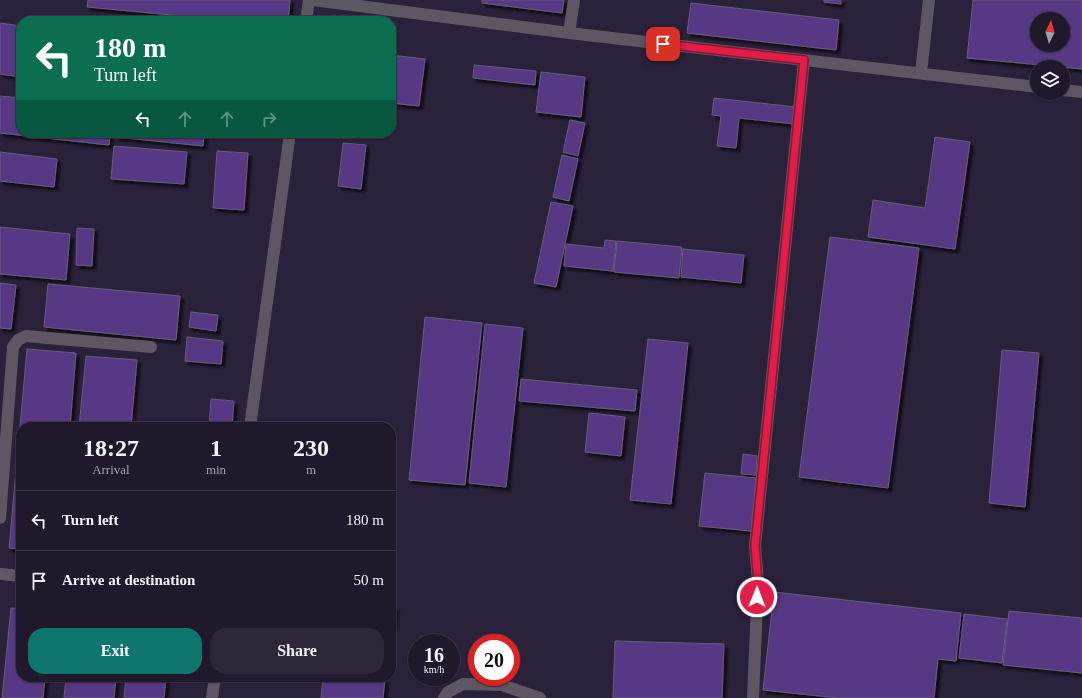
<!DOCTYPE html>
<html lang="en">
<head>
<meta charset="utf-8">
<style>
  :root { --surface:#20192c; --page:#2d2638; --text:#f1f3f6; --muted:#a2a0a9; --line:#3d3848; --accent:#0f766e }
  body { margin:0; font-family:Georgia,serif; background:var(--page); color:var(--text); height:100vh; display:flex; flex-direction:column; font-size:15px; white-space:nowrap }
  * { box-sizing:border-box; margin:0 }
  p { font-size:13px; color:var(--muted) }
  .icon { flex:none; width:22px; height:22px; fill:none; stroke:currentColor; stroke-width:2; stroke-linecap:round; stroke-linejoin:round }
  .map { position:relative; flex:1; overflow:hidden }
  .panel { position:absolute; left:16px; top:422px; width:380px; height:260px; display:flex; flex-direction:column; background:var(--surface); border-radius:16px; box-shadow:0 1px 3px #0004,0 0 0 1px var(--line) }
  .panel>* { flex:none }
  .guide { position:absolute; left:16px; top:16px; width:380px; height:122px; border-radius:16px; box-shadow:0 1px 3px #0004,0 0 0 1px var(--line); background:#0b6e4f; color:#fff; overflow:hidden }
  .needle { width:26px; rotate:5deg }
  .tools { position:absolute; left:1030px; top:12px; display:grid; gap:8px }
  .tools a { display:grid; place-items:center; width:40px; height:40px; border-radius:50%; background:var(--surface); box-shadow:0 1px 3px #0004,0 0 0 1px var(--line); font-size:20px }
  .speed { position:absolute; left:408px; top:634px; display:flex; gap:8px; font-size:20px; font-weight:700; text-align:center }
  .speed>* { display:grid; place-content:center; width:52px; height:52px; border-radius:50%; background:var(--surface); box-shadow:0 1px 3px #0004,0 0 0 1px var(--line); line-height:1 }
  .speed small { font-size:10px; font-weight:400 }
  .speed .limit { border:6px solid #d22; background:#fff; color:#111 }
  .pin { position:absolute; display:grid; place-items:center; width:34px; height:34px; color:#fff; margin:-17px; border-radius:8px; box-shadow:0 2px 6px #0006 }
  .me { position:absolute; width:44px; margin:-22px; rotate:1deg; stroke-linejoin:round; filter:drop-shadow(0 0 3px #0008) }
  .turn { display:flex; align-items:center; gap:14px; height:84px; padding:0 12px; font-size:18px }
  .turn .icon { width:52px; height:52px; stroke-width:2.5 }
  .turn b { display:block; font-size:28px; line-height:34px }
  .lanes { display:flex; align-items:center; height:38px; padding:0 12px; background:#0003; justify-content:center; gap:20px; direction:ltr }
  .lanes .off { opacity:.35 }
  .eta { display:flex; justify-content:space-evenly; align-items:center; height:68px; text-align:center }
  .eta b { font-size:24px; font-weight:600; line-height:28px }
  .action { display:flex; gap:8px; margin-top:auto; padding:8px 12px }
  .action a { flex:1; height:46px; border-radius:16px; background:var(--accent); color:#fff; font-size:16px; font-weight:600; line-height:46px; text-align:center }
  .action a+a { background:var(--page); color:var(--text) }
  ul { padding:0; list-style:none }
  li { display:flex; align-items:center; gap:12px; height:60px; padding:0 12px; border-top:1px solid var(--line) }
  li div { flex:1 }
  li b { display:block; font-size:15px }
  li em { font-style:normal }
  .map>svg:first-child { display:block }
</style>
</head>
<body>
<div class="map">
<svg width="1082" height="698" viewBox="0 0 1082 698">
  <defs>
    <filter id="shadow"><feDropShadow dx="3.5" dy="3.5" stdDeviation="1" flood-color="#0009"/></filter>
  </defs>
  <rect width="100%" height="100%" fill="#2a213a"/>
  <path fill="#573785" stroke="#665d79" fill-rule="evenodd" filter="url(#shadow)" d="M88,0H290L288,21H236L87,7Z
    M482,0H564L562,13L482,3Z
    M824,0H841V4L824,2Z
    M973,0H1082V69L967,58ZM1037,19H1063V45H1037Z
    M691,3L839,20L836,50L687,33Z
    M0,23L21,26V77L0,74Z
    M391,55L425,59L419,106L391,103Z
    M474,65L536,71L535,85L473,78Z
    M541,72L585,77L581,117L536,112Z
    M0,96L21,98V133H110L109,145L0,133Z
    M714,98L796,107L794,124L739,118L736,148L717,146L721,116L712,115Z
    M570,120L585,123L578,156L563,152Z
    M116,133H204L203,146L116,137Z
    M935,137L970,142L955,249L868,237L873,200L925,208Z
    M343,143L366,145L361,189L338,186Z
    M114,146L187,152L184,184L111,179Z
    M217,151L248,153L244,210L213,208Z
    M0,152L57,159L54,187L0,181Z
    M562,155L578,159L569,201L553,197Z
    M551,202L573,206L556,287L534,283Z
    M0,227L70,234L66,280L0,274Z
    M77,228L94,229L92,266L76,265Z
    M830,237L919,248L888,488L799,477Z
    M605,240L616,241L613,271L564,266L566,244L604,248Z
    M617,241L682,247L679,278L614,272Z
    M683,249L744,255L741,283L681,277Z
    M0,283L16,285L11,329L0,328Z
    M48,284L180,296L176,340L44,327Z
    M191,312L218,315L216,331L189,327Z
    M425,317L482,323L465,485L409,480Z
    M485,324L523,328L506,487L469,483Z
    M187,337L223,341L221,364L185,361Z
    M648,339L688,343L671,504L630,500Z
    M27,349L76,353L70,427H21V549L9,548Z
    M1002,350L1039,353L1025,507L989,503Z
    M86,356L137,360L131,427H79Z
    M521,379L637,390L635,411L519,401Z
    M211,399L234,401L232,427H209Z
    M589,413L625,417L621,456L585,452Z
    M743,454L757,456L756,475L741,474Z
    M705,473L756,478L751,531L699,526Z
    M774,592L961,613L956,661L938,659L934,698H838L763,690Z
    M391,607H395L393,627H391Z
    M11,608L21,609V677H45L43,698H2Z
    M1009,611L1082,618V673L1003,665Z
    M964,614L1007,619L1002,663L959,658Z
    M615,641L724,644L722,698H613Z
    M66,677H116L114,698H64Z
    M126,677H166L164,698H124Z
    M323,677H361L385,679L383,698H321Z"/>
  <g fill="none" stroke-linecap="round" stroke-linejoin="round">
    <path stroke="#5e5763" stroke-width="12" d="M313,0L569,33L1037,87
      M306,21L309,0
      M569,33L574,0
      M921,73L929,0
      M1063,90L1082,92
      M250,427L290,133
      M0,518L13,347L18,340L26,336L151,347
      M0,574L21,576
      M212,698L215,677
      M444,698L448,692L463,684L502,685L540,698
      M753,698L758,582L755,546L804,60"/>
  </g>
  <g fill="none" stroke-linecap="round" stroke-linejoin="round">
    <defs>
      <path id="route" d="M663,44L804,60L755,546L758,582L757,597"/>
    </defs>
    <use href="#route" stroke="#92132f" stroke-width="10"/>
    <use href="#route" stroke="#e11d48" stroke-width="7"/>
  </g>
</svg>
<div class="tools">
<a><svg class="needle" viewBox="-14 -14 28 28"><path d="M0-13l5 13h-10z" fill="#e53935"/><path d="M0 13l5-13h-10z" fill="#a2a0a9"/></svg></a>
<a><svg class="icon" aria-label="layers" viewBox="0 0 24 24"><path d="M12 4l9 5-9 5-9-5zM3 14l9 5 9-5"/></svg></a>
</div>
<div class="speed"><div>16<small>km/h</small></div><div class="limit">20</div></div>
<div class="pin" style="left:663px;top:44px;background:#d93025"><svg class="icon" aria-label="arrive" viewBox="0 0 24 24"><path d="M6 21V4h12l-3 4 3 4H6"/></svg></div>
<svg class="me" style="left:757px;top:597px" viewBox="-20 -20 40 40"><circle r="17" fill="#e11d48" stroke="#fff" stroke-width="3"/><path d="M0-11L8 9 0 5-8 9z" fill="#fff"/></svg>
<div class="guide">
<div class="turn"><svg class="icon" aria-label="left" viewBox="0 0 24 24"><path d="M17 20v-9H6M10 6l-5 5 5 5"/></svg><div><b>180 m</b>Turn left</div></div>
<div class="lanes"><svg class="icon" aria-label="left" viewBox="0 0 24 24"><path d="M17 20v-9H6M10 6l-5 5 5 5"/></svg><svg class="icon off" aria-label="ahead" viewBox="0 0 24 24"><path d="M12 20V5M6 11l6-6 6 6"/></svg><svg class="icon off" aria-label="ahead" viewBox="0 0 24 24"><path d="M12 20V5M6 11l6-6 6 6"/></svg><svg class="icon off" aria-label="right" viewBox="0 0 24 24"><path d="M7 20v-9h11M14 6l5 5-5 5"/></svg></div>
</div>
<section class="panel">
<div class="eta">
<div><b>18:27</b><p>Arrival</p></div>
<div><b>1</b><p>min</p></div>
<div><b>230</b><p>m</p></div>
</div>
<ul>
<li><svg class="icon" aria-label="left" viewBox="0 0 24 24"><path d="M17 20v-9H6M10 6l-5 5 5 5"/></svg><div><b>Turn left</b></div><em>180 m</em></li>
<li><svg class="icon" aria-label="arrive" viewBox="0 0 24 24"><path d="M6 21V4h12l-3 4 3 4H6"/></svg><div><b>Arrive at destination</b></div><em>50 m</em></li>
</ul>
<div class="action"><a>Exit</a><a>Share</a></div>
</section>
</div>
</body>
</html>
